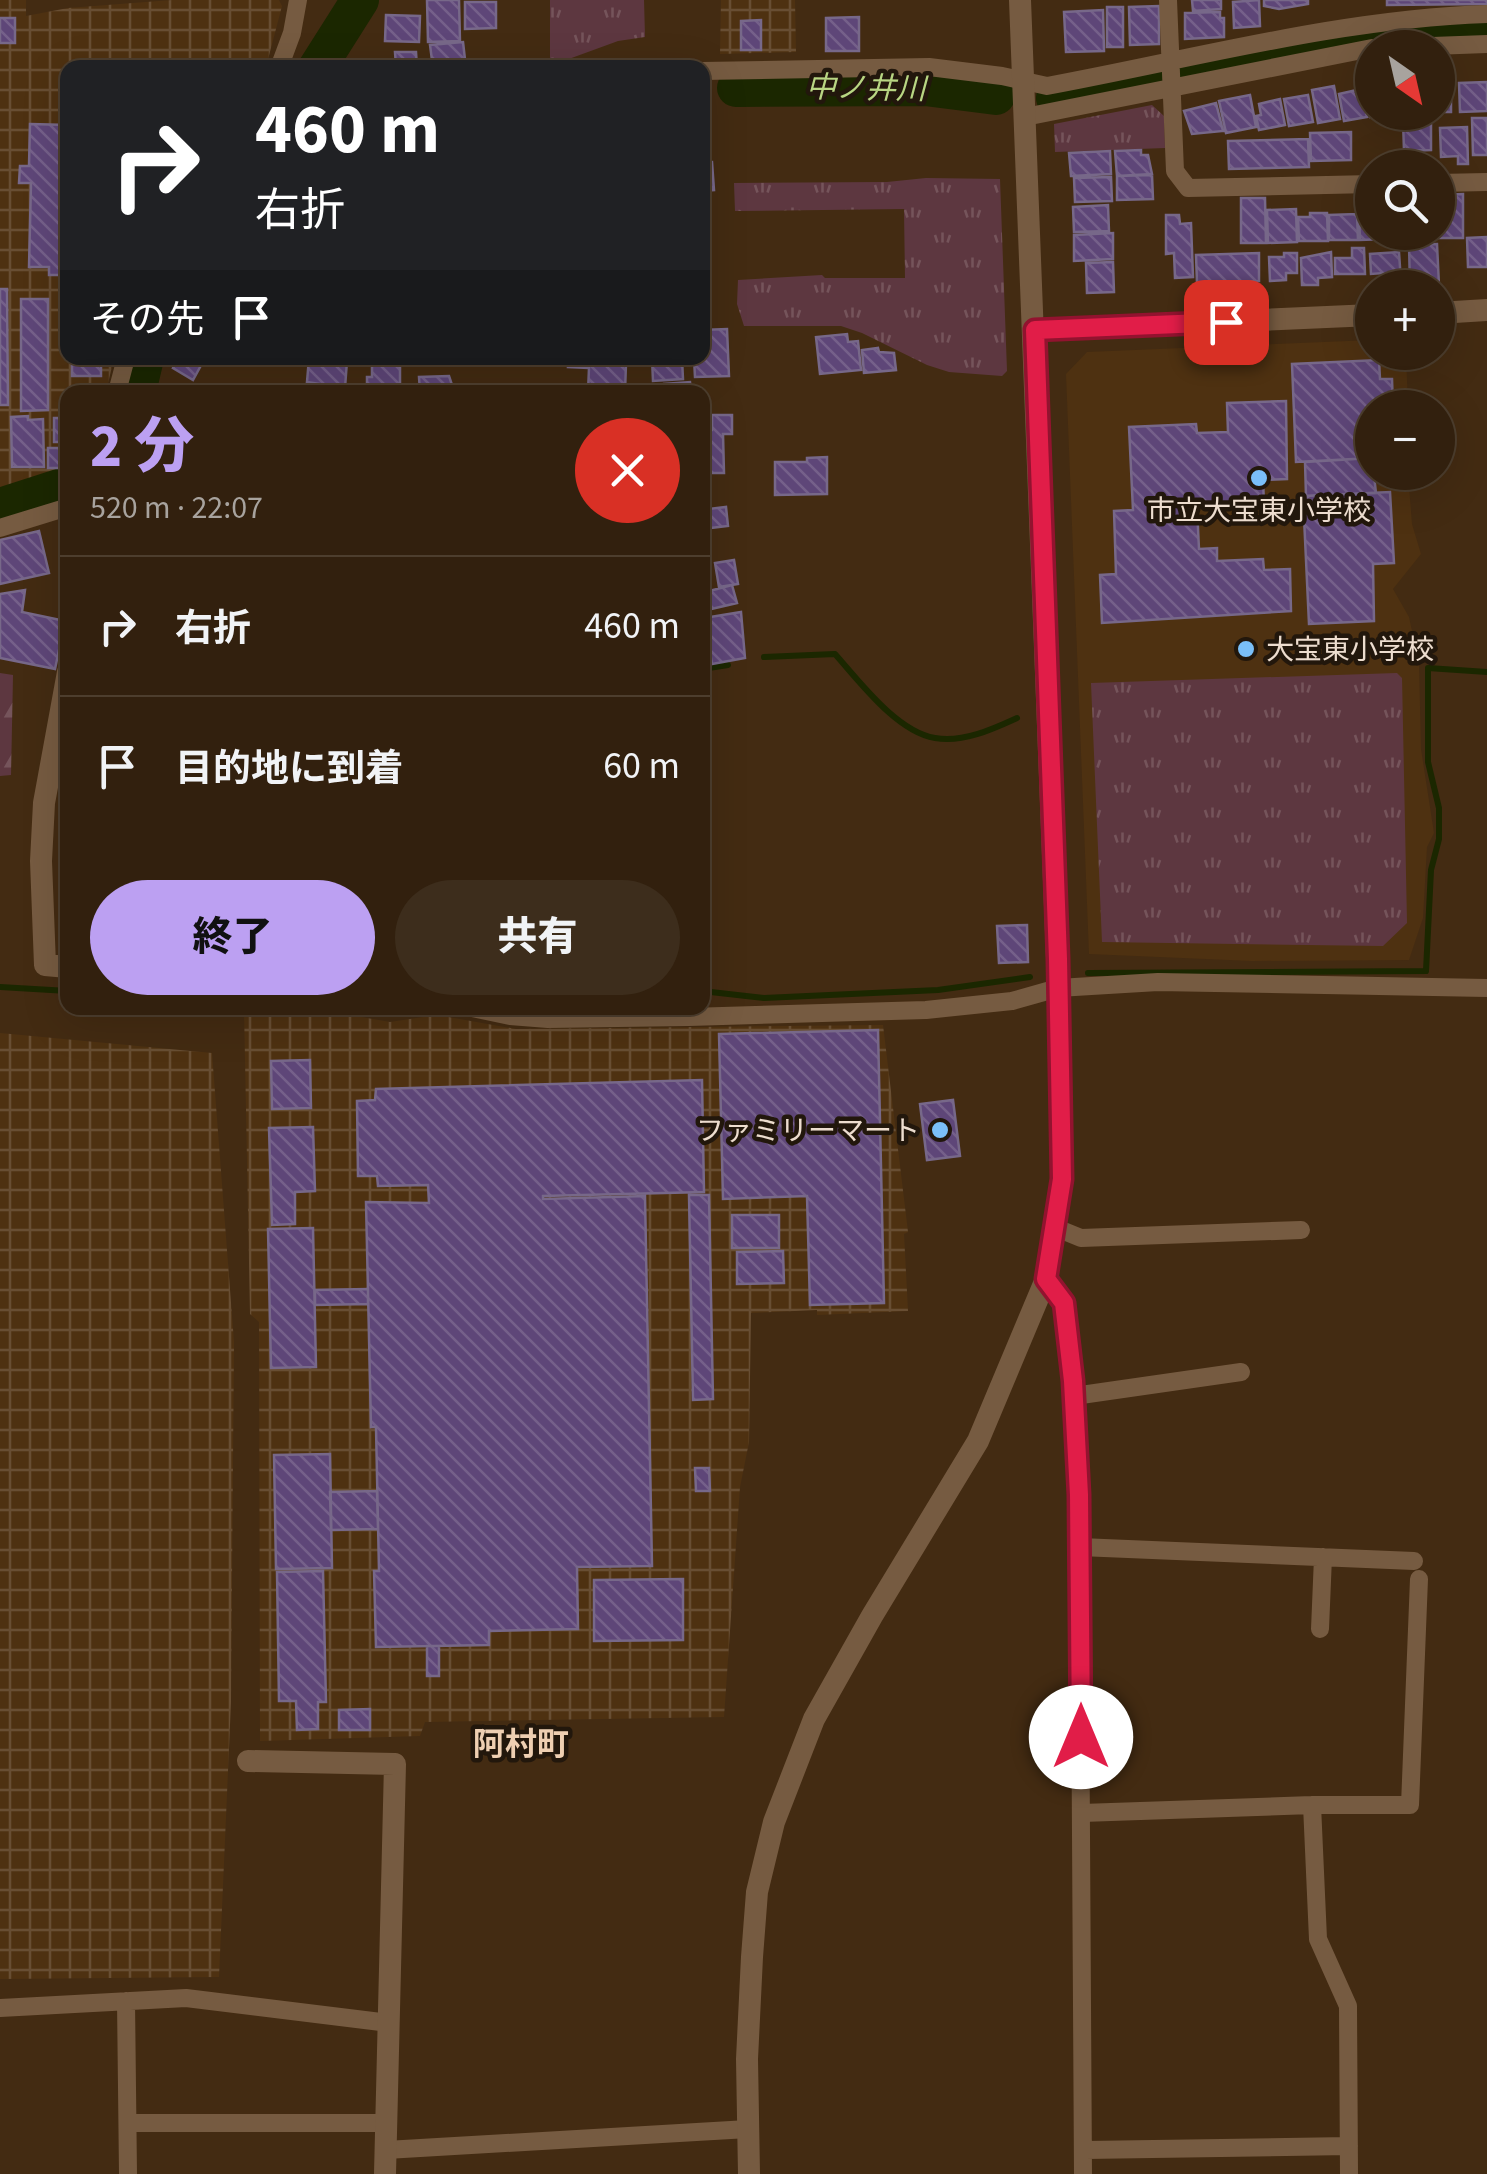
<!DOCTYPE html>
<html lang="ja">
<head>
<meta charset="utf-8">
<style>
  :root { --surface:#32200e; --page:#3d2d1c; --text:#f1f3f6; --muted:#a8a39e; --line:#4d3e2e; --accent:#bca0f2 }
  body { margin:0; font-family:"Source Sans 3","Noto Sans JP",sans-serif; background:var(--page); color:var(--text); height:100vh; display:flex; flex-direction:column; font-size:38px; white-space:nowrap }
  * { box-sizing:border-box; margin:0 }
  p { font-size:32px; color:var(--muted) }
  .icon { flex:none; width:55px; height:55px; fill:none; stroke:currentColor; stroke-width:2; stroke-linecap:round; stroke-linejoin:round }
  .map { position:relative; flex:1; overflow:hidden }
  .details { position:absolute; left:60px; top:385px; width:650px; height:630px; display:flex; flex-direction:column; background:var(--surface); border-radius:20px; box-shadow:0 10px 40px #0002,0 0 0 2px var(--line) }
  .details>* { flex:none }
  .top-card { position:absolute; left:60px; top:60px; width:650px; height:305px; border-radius:20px; box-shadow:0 10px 40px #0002,0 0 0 2px var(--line); background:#202124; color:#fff; overflow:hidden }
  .needle { width:65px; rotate:146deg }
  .buttons { position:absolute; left:1355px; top:30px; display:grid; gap:20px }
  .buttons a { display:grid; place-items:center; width:100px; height:100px; border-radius:50%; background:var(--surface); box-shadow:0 10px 40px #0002,0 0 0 2px var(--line); font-size:50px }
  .pin { position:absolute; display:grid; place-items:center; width:85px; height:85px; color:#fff; margin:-42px; border-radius:20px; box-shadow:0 5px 15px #0006 }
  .me { position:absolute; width:110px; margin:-55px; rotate:0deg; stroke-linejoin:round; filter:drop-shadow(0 0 8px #0008) }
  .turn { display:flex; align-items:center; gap:35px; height:210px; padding:0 30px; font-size:45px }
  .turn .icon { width:130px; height:130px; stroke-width:2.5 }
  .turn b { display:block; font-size:70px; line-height:85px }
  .then { display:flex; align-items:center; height:95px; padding:0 30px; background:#0003; gap:20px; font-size:38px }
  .round { display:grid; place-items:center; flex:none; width:105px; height:105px; border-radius:52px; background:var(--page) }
  .head { display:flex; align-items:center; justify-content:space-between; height:170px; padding:0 30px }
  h1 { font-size:60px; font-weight:800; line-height:75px; color:var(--accent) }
  .button { display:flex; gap:20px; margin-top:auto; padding:20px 30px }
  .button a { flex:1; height:115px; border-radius:60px; background:var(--accent); color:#111; font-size:40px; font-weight:800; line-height:115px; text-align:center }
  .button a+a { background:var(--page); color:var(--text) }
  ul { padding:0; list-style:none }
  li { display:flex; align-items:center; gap:30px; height:140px; padding:0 30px; border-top:2px solid var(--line) }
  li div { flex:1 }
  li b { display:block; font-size:38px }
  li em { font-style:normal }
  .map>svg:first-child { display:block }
</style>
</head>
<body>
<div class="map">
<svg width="1487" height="2174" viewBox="0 0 1487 2174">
  <defs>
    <pattern id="industrial-grid" width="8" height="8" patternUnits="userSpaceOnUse" patternTransform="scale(2.5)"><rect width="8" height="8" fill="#4e3111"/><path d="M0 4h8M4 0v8" fill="none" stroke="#684e33"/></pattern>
    <pattern id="grass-tufts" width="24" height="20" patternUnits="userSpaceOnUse" patternTransform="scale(2.5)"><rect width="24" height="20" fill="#5d3740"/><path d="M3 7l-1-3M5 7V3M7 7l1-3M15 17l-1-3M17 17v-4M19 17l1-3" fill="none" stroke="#75545b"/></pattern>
    <pattern id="forest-firs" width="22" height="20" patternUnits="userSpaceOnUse" patternTransform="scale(2.5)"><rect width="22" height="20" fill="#5d3740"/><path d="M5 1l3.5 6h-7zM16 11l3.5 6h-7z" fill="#75545b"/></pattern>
    <pattern id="building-back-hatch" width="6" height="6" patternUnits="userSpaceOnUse" patternTransform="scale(2.5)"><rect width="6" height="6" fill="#5e4678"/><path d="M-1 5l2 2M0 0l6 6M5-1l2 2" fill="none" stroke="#75608a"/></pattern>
  </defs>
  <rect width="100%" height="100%" fill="#432b12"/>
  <path fill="#4e3111" d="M1372,340V352L1406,353L1408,407L1372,408V472L1408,473L1412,524L1421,554L1393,589L1409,617L1419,663L1421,749L1434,833L1427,847L1423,918L1409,960L1252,961L1089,954L1066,374L1087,352Z"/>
  <path fill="url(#industrial-grid)" d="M0,0H26V16L68,8L172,0H279L282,6L266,67L68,68V358H114L106,392H68L67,474L0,498Z
    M721,0H795L796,52L720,54Z
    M244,1008L338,1013L390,1022L437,1015L516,1029L883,1025L908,1232L904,1234L908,1311L817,1315V1310L751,1313L749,1442L740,1487L724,1717L425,1722L420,1736L260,1741L259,1322L250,1314Z
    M0,1033L212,1053L234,1342L231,1702L219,1977L0,1979Z"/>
  <path fill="url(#grass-tufts)" d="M550,0H644L645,37L618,41L566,60L564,67H550Z
    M1152,105L1164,116L1165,148L1055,152L1054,124Z
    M926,178L1000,179L1007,371L1002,376L949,372L927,365L862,333L841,326H744L737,304L738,280L822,275L825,278H905L904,209L735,211L734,183L887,182Z
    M1397,673L1402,678L1407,923L1383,946L1102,942L1091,683Z"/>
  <path fill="url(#forest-firs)" d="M0,673L13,675L11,775L0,776Z"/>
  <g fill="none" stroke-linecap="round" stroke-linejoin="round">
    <path stroke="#1b2700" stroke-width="6" d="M764,657L835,654C859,681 897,732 935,738C963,743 993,729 1017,718
      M702,669L728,665
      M1088,973L1426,971L1431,870L1439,839V808L1428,762V668L1487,672
      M0,987L68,991
      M702,991L764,998L938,990L1030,977
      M330,1008L400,1012"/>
    <path stroke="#1b2700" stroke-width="38" d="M317,68L360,0
      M1195,71L1385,33L1487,30
      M736,88L925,87L996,96
      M1055,98L1149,80
      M137,392L145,358
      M0,507L68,485"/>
  </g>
  <path fill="url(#building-back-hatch)" stroke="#776889" stroke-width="2.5" d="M427,0H459L460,41L428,42Z
    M1192,0H1221V9L1193,11Z
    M1259,0L1260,26L1234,28L1233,2Z
    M1264,0H1308V4L1279,9L1264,6Z
    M1387,0H1487V4L1387,5Z
    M465,2H496V28L465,29Z
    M1159,6V44L1130,45L1129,7Z
    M1107,7H1123V47H1107Z
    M1103,10L1104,51L1066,52L1064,12Z
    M1220,12V18H1224V37L1185,39V13Z
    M386,15L420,16L419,42L385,41Z
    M859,17V51H826V18Z
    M0,18H15V43H0Z
    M761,20V50H741V21Z
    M463,42L466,68H433L430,45Z
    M395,52H416L417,68L396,67Z
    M1372,76V112H1388L1370,117L1362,78Z
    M1487,82V111L1460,112L1459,83Z
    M1438,84H1451V112H1438Z
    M1334,86L1340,119L1318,123L1312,90Z
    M1361,89L1367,117L1344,121L1339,94Z
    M1250,95L1256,127L1226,133L1219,101Z
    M1308,95L1313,122L1289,126L1284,99Z
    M1280,99L1285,125L1259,130L1256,116L1261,115L1259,104Z
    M1216,103L1223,131L1192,134L1184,111Z
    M1472,118H1487V155H1473Z
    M1431,119V150L1404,151L1403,120Z
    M30,124L68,125V275H49V267H29L31,183H19L20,166H29Z
    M1467,127L1468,164H1458V156L1441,157L1440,128Z
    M1351,132V160L1311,161L1310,133Z
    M1308,139L1309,167L1229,169L1228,141Z
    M1141,150V155H1148L1152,174L1117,176L1115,151Z
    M1110,151L1111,174L1071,176L1069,153Z
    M712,162L714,190L702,191V163Z
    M1152,175L1153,199L1117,200V176Z
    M1111,177L1112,201L1075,202L1074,178Z
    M1463,194V238H1437L1438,195Z
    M1241,198H1265L1266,243H1241Z
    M1108,205L1109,231L1074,232L1073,207Z
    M1296,209L1297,242L1268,243L1267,210Z
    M1310,213H1327L1328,241H1299L1298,217H1310Z
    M1357,214L1358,240H1329V215Z
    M1359,214H1372V232H1388V239L1360,240Z
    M1166,215H1179L1180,224L1191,223L1193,277L1175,278L1174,253L1166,254Z
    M1113,233V259L1074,261V235Z
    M1487,237V267H1468L1467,238Z
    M1437,244L1439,285L1410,286L1409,245Z
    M1352,248H1364L1365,274H1335V258H1352Z
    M1331,252L1332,277L1318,278V285H1302L1301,258Z
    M1399,252L1401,282H1383V273L1371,274L1370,254Z
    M1259,253V281L1197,283L1196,255Z
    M1284,253H1297V273H1286V280L1270,281L1269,257H1284Z
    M1113,262L1114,292L1087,293L1086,263Z
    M0,289H7L8,405H0Z
    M21,299H48V410L21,411Z
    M727,329L729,376L695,377L694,358H702V330Z
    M847,334L848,342L858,341L861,370L820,374L816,337Z
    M878,348L879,352L894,353L896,370L864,373L862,350Z
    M72,358H101V376H72Z
    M179,358H205L193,380L173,368Z
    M309,358L347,361L345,388L307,382Z
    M372,358H400V392H367V377H372Z
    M569,358H619L618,364H626L625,392H588L589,368L568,367Z
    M652,358H682L683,379L653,381Z
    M1379,360L1380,379H1392L1393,408H1372V458L1296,462L1292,364Z
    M449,376L454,391L420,392L419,377Z
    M690,382L691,392H664V384Z
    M1286,401L1287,479L1263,480L1264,504L1197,507L1199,549L1217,548V561L1263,559L1264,570L1290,569L1291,611L1102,623L1100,575L1116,574L1114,511L1133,510L1129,427L1196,424L1197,433L1228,432L1227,403Z
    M712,415H732V434H723L724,473H702V430H712Z
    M28,416V420L43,419L44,467H12L11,417Z
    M54,418H68V442H54Z
    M48,448H68V468H48Z
    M827,457V494L775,495V462H807V458Z
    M1372,458L1376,493L1306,496L1305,462Z
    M1390,492L1394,563L1373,564L1374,621L1309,624L1303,496Z
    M726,507L728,526L710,528L708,509Z
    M39,531L49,573L0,584V540Z
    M734,560L738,584L719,587L715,563Z
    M732,585L737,603L707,610L702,593Z
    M25,590L22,612L65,621L55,669L0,658V594Z
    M741,612L745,658L712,664L704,618Z
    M1027,925L1028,962L999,963L997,926Z
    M878,1030L884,1303L810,1305L807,1196L723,1199L719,1034Z
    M310,1060L311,1108L272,1109L271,1061Z
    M702,1080L704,1192L543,1196V1199L645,1196L652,1566L577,1567L578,1629L489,1631V1645L376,1647L374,1571H379L376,1427H371L366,1202L429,1203L428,1185L378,1186L377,1176H358L357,1101L375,1100L376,1089Z
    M953,1100L960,1156L927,1160L920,1104Z
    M313,1127L315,1191L295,1192V1224L272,1225L269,1128Z
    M689,1195H709L713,1399L693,1400Z
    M732,1215H779V1248H732Z
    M313,1228L316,1367L271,1368L268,1229Z
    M783,1251L784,1283L737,1284V1252Z
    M368,1289V1304L315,1305V1290Z
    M330,1454L332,1568L276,1569L274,1455Z
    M695,1468H709L710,1491H696Z
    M377,1491L378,1529L331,1530L330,1492Z
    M323,1571L326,1702H318V1729L297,1730L296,1701H279L277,1572Z
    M683,1579V1640L594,1641V1580Z
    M427,1646H439V1676H427Z
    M370,1709V1730H339V1710Z"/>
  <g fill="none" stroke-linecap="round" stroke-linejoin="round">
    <path stroke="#765b41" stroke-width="18" d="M1168,0L1175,171L1188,188L1372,184
      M1377,48L1487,44
      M279,68L292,33L298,0
      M702,71L929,67L1002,76L1047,86C1193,59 1338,19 1487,14
      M1025,117L1372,48
      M1438,183L1487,182
      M117,392L126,358
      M0,528L68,507
      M472,1008L510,1016L548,1019L689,1017L926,1010L1012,1001L1058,988L1158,982L1487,988
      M1054,1227L1081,1238L1301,1230
      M1046,1279L1064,1303L1073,1381L1079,1495L1083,2174
      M1074,1396L1241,1372
      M1080,1547L1414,1561
      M1320,1629L1323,1557
      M1312,1805L1318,1939L1348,2006L1349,2174
      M1082,1813L1312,1805H1410L1419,1579
      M126,2001L128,2174
      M0,2008L186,1998L389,2023
      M128,2123H387
      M386,2150L748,2129
      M1085,2150L1349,2146"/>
    <path stroke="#765b41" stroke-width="22" d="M1438,313L1487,310
      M1035,330L1372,315
      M68,672L44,803L41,861L45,965L68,967
      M248,1761L395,1764L385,2174
      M749,2174L747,2059L752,1957L757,1892L774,1822L814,1719L872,1616L978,1441L1046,1279L1062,1179L1057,959L1020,0"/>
  </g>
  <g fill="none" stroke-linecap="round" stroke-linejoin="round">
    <defs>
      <path id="route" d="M1081,1737L1079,1495L1073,1381L1064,1303L1046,1279L1062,1179L1058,959L1035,330L1226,322"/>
    </defs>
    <use href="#route" stroke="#92132f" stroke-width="25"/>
    <use href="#route" stroke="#e11d48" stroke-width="18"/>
  </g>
  <g fill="#7abff8" stroke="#22170c" stroke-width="4">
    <circle cx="1259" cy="478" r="10"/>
    <circle cx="1246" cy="649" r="10"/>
    <circle cx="940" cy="1130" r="10"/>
  </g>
  <g text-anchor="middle" stroke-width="9" stroke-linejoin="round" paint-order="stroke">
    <g font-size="28" fill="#edddcf" stroke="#22170c">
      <text x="1259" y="520">市立大宝東小学校</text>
      <text x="1266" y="659" text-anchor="start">大宝東小学校</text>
      <text x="920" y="1140" text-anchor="end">ファミリーマート</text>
    </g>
    <g font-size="30" font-style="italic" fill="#b8d683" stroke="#22170c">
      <text transform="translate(866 88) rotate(1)" y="10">中ノ井川</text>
    </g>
    <g font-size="32" font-weight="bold" fill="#eecfb2" stroke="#22170c">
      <text x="521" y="1755">阿村町</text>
    </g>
  </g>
</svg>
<div class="buttons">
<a><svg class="needle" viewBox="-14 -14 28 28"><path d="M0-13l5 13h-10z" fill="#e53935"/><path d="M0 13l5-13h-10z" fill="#a8a39e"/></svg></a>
<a><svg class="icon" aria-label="search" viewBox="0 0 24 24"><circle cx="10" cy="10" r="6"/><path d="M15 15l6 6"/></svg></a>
<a>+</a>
<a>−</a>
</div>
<div class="pin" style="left:1226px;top:322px;background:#d93025"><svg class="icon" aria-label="arrive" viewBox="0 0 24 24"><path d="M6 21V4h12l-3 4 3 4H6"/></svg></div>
<svg class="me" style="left:1081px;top:1737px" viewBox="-20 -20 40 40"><circle r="19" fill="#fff"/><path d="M0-13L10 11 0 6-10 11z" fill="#e11d48"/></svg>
<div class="top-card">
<div class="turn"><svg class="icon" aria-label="right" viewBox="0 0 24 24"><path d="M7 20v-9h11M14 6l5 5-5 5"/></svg><div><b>460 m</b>右折</div></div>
<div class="then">その先<svg class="icon" aria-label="arrive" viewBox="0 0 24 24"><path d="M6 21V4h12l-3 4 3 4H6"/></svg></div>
</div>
<section class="details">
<div class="head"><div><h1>2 分</h1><p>520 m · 22:07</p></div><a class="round" style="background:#d93025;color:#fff"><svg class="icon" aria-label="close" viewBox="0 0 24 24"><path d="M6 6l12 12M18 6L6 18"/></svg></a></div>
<ul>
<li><svg class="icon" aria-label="right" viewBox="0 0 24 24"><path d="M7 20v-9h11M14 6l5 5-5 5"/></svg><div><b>右折</b></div><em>460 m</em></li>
<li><svg class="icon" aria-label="arrive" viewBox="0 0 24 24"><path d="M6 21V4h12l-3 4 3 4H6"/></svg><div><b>目的地に到着</b></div><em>60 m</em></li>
</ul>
<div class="button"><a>終了</a><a>共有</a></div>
</section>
</div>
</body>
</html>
